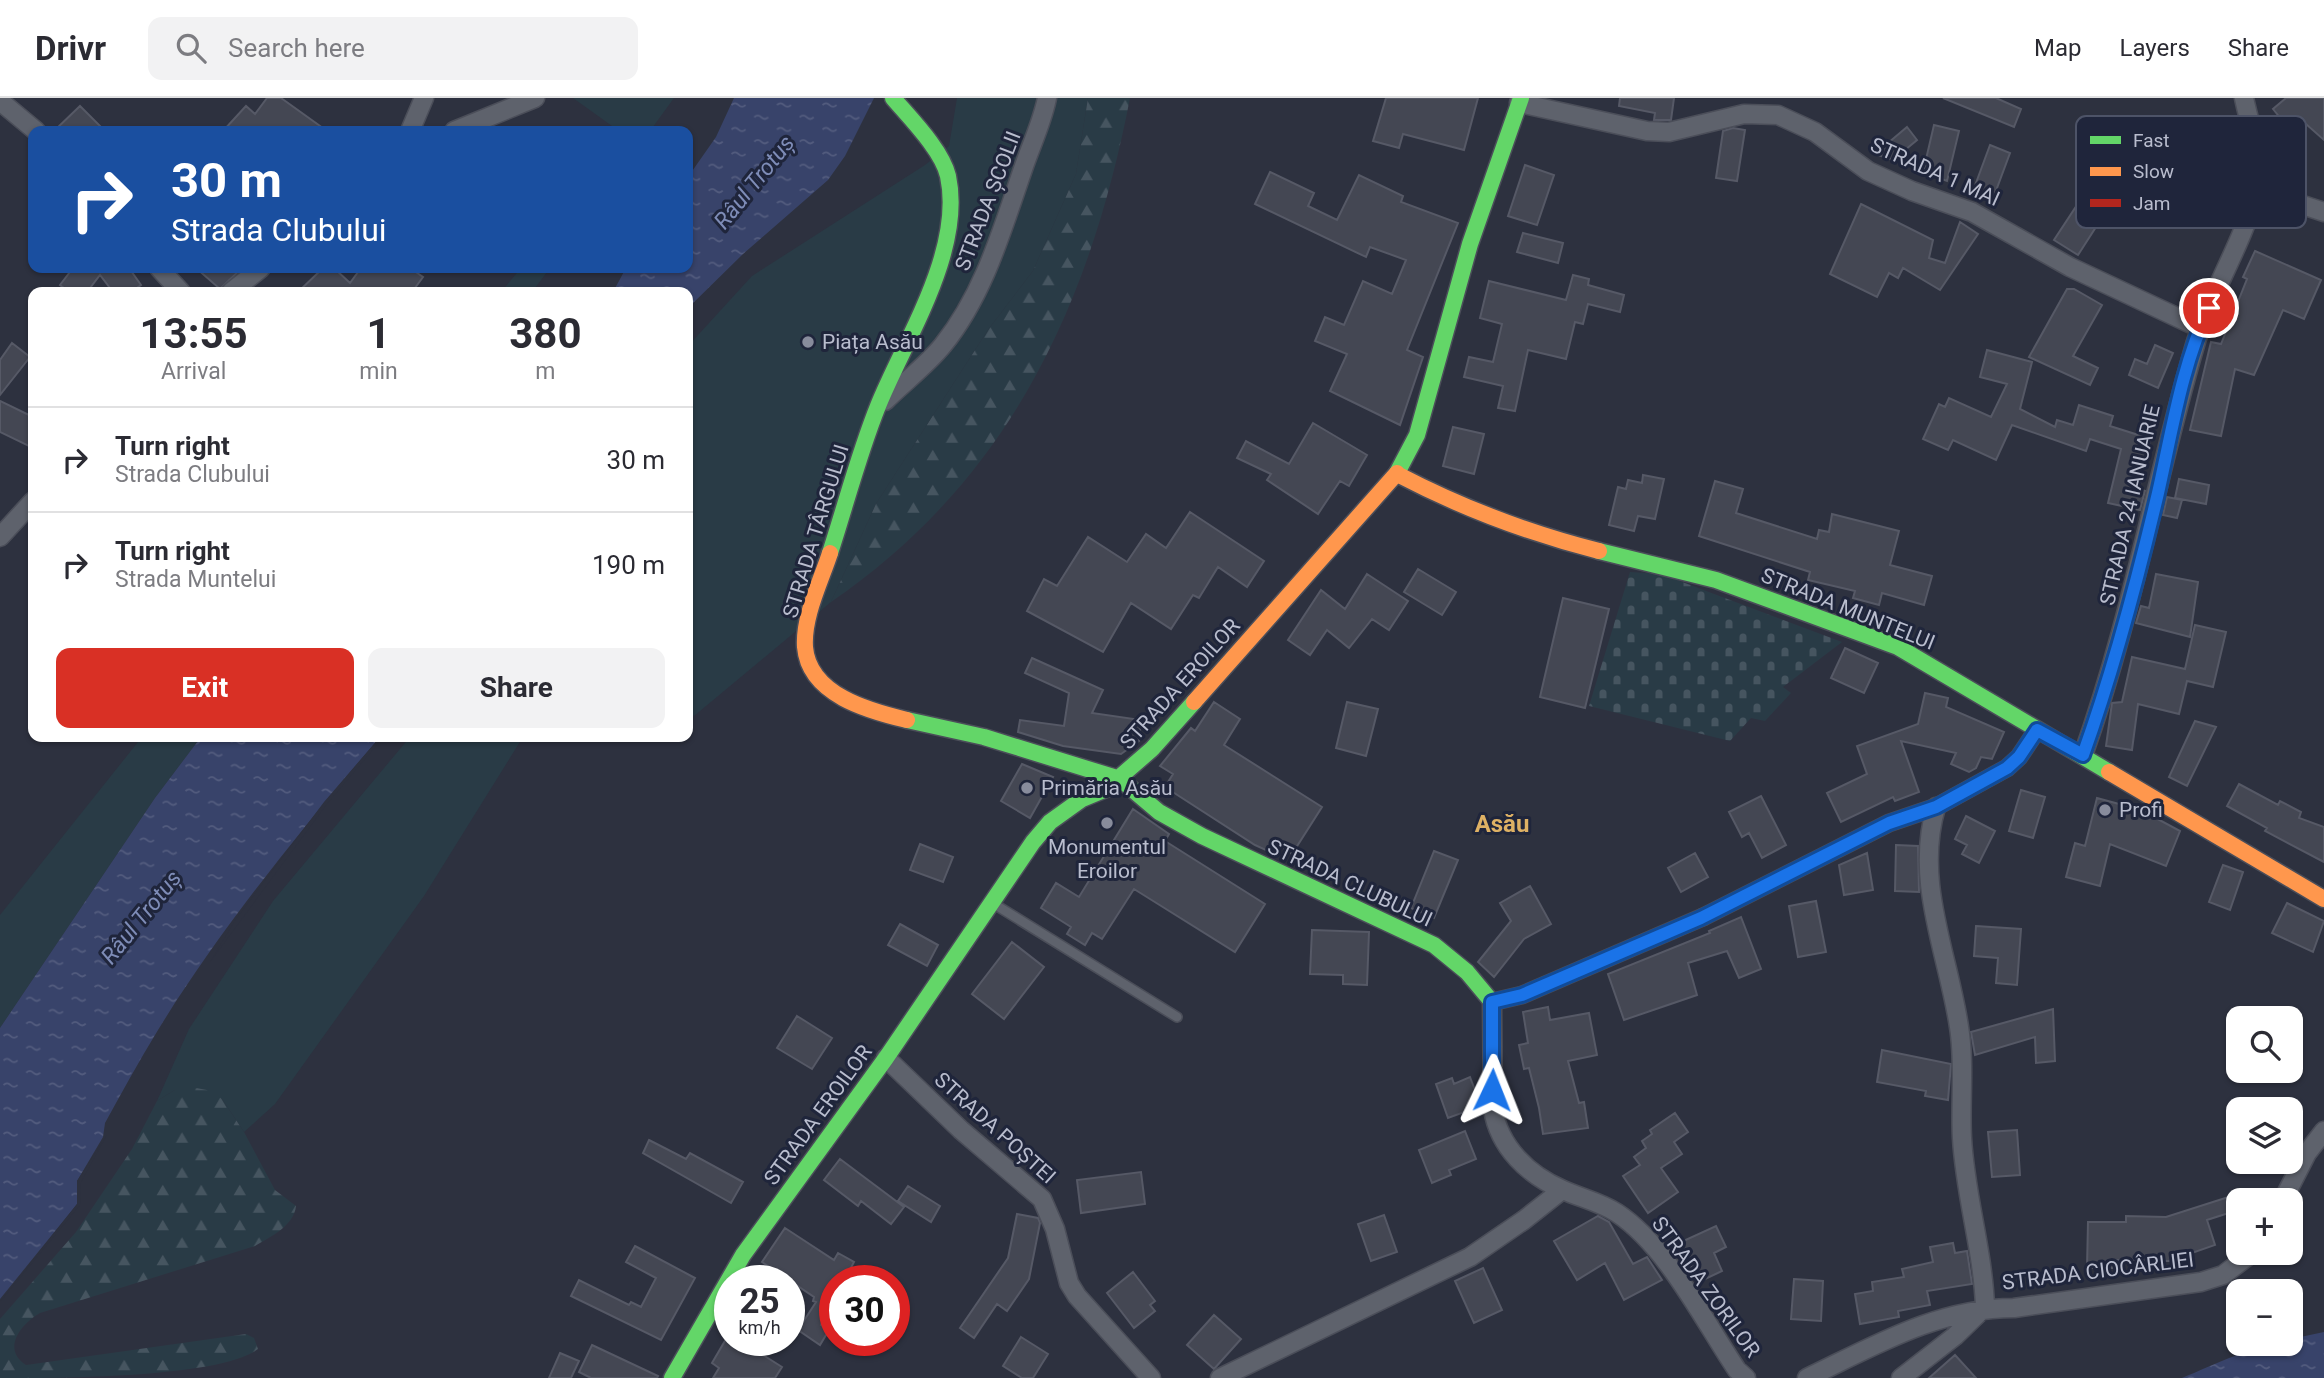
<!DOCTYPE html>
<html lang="en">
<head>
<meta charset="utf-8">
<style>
  :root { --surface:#fff; --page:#f2f2f3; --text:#2b2b33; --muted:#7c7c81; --line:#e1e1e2; --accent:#d93025 }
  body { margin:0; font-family:Roboto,sans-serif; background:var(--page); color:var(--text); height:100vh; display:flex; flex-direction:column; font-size:26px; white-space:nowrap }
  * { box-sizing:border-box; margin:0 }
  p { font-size:23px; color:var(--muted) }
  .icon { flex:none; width:38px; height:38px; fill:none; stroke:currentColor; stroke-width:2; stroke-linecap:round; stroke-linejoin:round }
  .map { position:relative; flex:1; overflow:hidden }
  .side { position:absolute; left:28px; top:189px; width:665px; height:455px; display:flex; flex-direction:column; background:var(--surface); border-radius:14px; box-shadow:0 2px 5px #0004 }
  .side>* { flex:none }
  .hud { position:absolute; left:28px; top:28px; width:665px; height:147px; border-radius:14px; box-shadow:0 2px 5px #0004; background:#1a4fa0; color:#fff; overflow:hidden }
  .fabs { position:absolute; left:2226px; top:908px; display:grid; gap:14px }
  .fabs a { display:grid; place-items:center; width:77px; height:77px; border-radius:14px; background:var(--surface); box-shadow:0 2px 5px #0004; font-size:35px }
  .speed { position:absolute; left:714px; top:1167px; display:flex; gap:14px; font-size:35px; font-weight:700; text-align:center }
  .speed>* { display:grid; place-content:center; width:91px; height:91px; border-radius:50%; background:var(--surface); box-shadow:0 2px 5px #0004; line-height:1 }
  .speed small { font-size:18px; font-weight:400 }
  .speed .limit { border:10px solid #d22; background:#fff; color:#111 }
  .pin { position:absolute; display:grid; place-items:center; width:60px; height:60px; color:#fff; margin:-30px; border:4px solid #fff; border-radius:50%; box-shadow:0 2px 7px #0007 }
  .me { position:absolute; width:77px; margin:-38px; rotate:2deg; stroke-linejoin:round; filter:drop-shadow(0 0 5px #0008) }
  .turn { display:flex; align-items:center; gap:24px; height:147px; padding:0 28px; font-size:32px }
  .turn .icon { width:91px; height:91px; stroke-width:2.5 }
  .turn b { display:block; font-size:49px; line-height:60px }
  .eta { display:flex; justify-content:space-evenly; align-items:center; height:119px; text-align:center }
  .eta b { font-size:42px; font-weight:700; line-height:49px }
  .button { display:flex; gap:14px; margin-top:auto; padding:14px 28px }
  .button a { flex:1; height:80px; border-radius:14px; background:var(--accent); color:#fff; font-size:28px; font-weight:700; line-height:80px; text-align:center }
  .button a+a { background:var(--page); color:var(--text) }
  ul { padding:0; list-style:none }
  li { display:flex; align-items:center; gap:21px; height:105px; padding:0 28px; border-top:2px solid var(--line) }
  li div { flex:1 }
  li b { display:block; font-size:26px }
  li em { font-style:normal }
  header { display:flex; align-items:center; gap:42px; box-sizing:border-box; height:98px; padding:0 35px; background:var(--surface); border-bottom:2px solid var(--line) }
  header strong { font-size:33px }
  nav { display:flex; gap:38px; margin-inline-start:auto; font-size:24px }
  .search { width:490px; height:63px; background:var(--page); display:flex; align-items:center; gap:18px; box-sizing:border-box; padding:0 24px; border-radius:14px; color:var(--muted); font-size:26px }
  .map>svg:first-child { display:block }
</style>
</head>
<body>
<header>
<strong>Drivr</strong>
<div class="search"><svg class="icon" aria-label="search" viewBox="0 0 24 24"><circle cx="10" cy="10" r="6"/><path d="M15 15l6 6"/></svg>Search here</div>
<nav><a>Map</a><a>Layers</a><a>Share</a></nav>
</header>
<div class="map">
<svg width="2324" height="1280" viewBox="0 0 2324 1280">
  <defs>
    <pattern id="forest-firs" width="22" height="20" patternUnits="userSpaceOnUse" patternTransform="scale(1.75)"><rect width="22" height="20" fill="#293b46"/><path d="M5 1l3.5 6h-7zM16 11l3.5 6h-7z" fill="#465560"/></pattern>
    <pattern id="cemetery-stones" width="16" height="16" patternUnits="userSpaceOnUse" patternTransform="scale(1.75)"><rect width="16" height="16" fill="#293b46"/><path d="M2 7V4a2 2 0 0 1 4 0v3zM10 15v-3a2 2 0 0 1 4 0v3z" fill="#465560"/></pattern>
    <pattern id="water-ripples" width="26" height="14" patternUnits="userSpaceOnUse" patternTransform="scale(1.75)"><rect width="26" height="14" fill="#38436a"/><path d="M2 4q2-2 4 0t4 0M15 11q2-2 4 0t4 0" fill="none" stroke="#535c7e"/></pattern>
  </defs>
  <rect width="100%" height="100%" fill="#2d313f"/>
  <path fill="#293b46" d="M573,0H674L650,33H619Z
    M957,0H1088L1076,76L1033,173L988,232L876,406L831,504L694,618L688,613V248L752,178L925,67L949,48Z
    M521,170H550L532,194H501Z
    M142,639H201L155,700L0,930V817Z
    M410,639H523L424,798L275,1006L244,1034L222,1001L175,992L157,1003L189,931L273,803Z"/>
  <path fill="url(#forest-firs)" d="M1088,0H1130C1090,207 1009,382 831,504L876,406L988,232L1033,173L1076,76Z
    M191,989L212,993L222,1001L244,1034L275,1092L296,1108C294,1128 270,1139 255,1148L40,1215C21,1226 1,1251 26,1267L246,1236L254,1240L258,1251C220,1280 56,1280 0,1280V1221L76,1134L132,1051L157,1003L175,992Z"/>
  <path fill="url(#cemetery-stones)" d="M1630,474L1661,476L1842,544L1783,589L1791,595L1765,623L1751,620L1730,643L1589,608Z"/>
  <path fill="url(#water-ripples)" d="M734,0H874L845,58L828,82L743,156L688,210V194H613L626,170H688V79L716,39Z
    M201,639H380C302,730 220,831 158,932C139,963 122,994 105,1025L103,1039L77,1083V1106L0,1201V930L155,700Z
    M2324,1234V1280H2182C2217,1266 2253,1246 2291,1246V1241Z"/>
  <path fill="#2d313f" d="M380,639L382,641L327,706L210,864L236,821L324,704Z
    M107,1037L81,1084L80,1107L0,1204L77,1106V1083Z"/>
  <path fill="#444753" stroke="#565966" stroke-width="2" d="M267,0H281L327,33H223L246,8L255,16Z
    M1386,0H1478L1464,52L1403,36L1399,50L1373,43Z
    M1620,0H1674L1671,22H1654L1655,15L1619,8Z
    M1943,0H1996L2021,11L2014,29Z
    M2286,0H2324V42L2306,26L2293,36L2273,11Z
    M80,8L105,33H54Z
    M1934,27L1959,33L1947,83L1923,74Z
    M1907,29L1917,42L1893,62L1875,56Z
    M1733,30L1745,32L1737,83L1716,80L1723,33Z
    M1990,47L2010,55L1994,98L1973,93Z
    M2104,66L2142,92L2130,108L2116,98L2078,157L2054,142Z
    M1525,67L1554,77L1537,127L1508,118Z
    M1270,74L1314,95L1308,108L1337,122L1359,77L1403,98L1401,104L1458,125L1407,252L1423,259L1400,327L1330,293L1347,256L1315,243L1325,219L1344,227L1363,183L1392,196L1406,162L1370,149L1366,159L1255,106Z
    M1861,106L1933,142L1929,160L1945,165L1960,124L1978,136L1940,192L1903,170L1898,180L1889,175L1877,199L1830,176Z
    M1523,135L1563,145L1558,165L1517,154Z
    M2255,153L2321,182L2304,221L2283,212L2254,277L2235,271L2221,338L2190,332L2211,244L2221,246L2247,181L2243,179Z
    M73,170H129L141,187L131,194H113L100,177L87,194H69L60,187Z
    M196,170H242L220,191Z
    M323,170H334L350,185L361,170H410L423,179L412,194H298Z
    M1573,177L1589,181L1588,187L1624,197L1620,214L1588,206L1583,226L1575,224L1566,261L1528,252L1515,313L1498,310L1503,288L1464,279L1469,259L1493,264L1502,226L1480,220L1489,183L1566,202Z
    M2067,191H2074L2102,207L2073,258L2098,270L2090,287L2029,259Z
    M12,245L30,259L0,297V262Z
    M2155,247L2173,255L2158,290L2129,277L2135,261L2147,266Z
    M1987,252L2032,264L2020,311L2055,329L2057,322L2073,327L2079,307L2113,318L2110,328L2151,341L2139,377H2142L2139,391L2145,393L2140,412L2108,405L2121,351L2090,341L2086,353L2012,327L1996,362L1953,342L1948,352L1923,341L1939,306L1945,309L1949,300L1991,319L2007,286L1980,279Z
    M0,303L33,319V350L0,334Z
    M1313,325L1367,357L1349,388L1340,383L1318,416L1267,382L1271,376L1237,360L1246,343L1289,366Z
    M1453,329L1484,336L1474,376L1443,368Z
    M1643,377L1664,381L1655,421L1638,418L1634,433L1609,427L1618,389L1626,391L1628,382L1642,385Z
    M2179,381L2209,387L2206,406L2175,400Z
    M1715,383L1743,391L1736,415L1817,441L1819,432L1829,434L1832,416L1899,433L1890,467L1932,478L1924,507L1882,495L1879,507L1853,500L1855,493L1808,482L1810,474L1699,438Z
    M2167,399L2182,402L2177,420L2163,417Z
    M1190,414L1264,463L1247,489L1218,469L1199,500L1193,497L1171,531L1131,505L1103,554L1027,513L1044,481L1057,488L1088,439L1127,464L1146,436L1166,450Z
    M1418,471L1456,494L1442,517L1404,494Z
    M1367,476L1408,503L1389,532L1372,521L1349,550L1327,532L1310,557L1288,542L1321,492L1345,511Z
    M2156,476L2198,484L2190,539L2136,525L2141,508L2149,510Z
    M1563,500L1609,511L1585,610L1540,599Z
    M2195,527L2226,534L2213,589L2187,583L2179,616L2138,606L2132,652L2106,648L2112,605L2122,604L2132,559L2185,571Z
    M1845,550L1878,565L1864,595L1831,580Z
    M1032,560L1103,592L1092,615L1141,622L1139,643L1121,656L1063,648L1018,634L1020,622L1064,628L1069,595L1025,575Z
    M1925,595L1948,600L1946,609L2004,634L1992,661L1981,659L1976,670L1969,674L1951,666L1956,655L1901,643L1919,694L1895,703L1893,699L1841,724L1827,695L1867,676L1857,648L1918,626Z
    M1214,604L1240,621L1224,647L1322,709L1292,756L1281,749L1277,757L1255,747L1165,689L1173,676L1160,668L1191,630L1195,633Z
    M1347,604L1378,611L1366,658L1336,650Z
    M2195,623L2216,629L2187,688L2169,679Z
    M1022,666L1053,679L1030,720L1001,703Z
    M2239,686L2278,707L2280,703L2301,714L2299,720L2324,729V764L2265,733L2267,730L2227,708Z
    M2021,692L2045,699L2033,740L2009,733Z
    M1761,698L1786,747L1762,760L1749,735L1742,739L1729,714Z
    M2097,700L2141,712L2180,733L2166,768L2110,746L2100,788L2066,779L2075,745L2085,748Z
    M1133,711L1169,736L1165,743L1265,806L1235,854L1134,791L1102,841L1092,835L1085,847L1067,836L1071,829L1041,810L1056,785L1079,799Z
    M1966,718L1995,733L1979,765L1962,756L1967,747L1955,741Z
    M920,746L953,759L943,784L910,772Z
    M1896,747L1918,748L1919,794L1895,793Z
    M1434,753L1458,762L1434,820L1411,810Z
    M1695,755L1708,779L1681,794L1668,770Z
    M1867,755L1873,792L1844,797L1839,767Z
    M2223,767L2243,774L2230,812L2209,804Z
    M1530,788L1551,826L1524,841L1494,879L1478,864L1511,823L1500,805Z
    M1816,803L1826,854L1798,859L1789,808Z
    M2287,805L2324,823L2313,854L2272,835Z
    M1741,819L1761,871L1739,880L1727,853L1688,865L1697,897L1624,922L1608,876L1710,835L1709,833Z
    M900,826L938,847L927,868L888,847Z
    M1976,828L2021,831L2017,887L1996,885L1998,860L1974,858Z
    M1312,832L1369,834L1367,887L1343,886V877L1310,876Z
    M1012,844L1044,869L1004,921L972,896Z
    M1548,909L1550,922L1589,915L1597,957L1568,963L1579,1005L1584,1004L1588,1030L1543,1036L1539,1010L1529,970L1524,971L1519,947L1528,945L1523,914Z
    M2053,911L2055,963L2036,965L2035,939L1975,957L1971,934Z
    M797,918L832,940L812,971L777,950Z
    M1882,952L1951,966L1948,1002L1925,998L1926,993L1877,984Z
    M1470,979L1481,1008L1448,1020L1436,986L1452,980L1454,986Z
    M1675,1015L1688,1034L1674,1044L1682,1056L1661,1070L1678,1094L1648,1115L1623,1078L1640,1067L1634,1059L1646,1050L1642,1043L1652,1036L1650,1032Z
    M2017,1032L2020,1077L1992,1079L1988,1034Z
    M1465,1033L1476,1061L1449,1072L1451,1077L1432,1085L1419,1052Z
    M649,1042L686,1061L690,1055L743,1084L731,1105L643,1055Z
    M840,1061L904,1109L891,1126L861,1103L858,1108L824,1082Z
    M1141,1074L1145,1106L1081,1115L1077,1082Z
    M908,1088L940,1108L931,1124L898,1103Z
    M2241,1095L2244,1102H2238V1112L2207,1122L2215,1147L2169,1163L2115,1162V1170H2087L2088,1124H2126V1118L2166,1119Z
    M1017,1116L1038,1120L1040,1125L1029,1181L1007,1213L997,1206L974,1240L960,1230L1008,1160Z
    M1384,1117L1397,1154L1371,1163L1358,1126Z
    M1598,1118L1609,1124L1633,1166L1647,1159L1662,1182L1624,1202L1605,1165L1577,1182L1554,1143Z
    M1716,1128L1726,1149L1714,1155L1722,1173L1699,1184L1679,1145Z
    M785,1130L834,1162L838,1155L854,1164L844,1183H835V1201L821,1227L829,1232L820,1247L798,1232L816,1204L813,1203L814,1199L762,1164Z
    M1953,1145L1955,1155L1967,1153L1972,1186L1927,1193L1930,1207L1898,1213L1899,1219L1860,1226L1855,1196L1873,1193L1872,1184L1904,1179L1902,1171L1933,1164L1930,1149Z
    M635,1148L695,1180L661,1242L571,1198L579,1182L629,1207L631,1204L641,1209L656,1180L626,1164Z
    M1483,1170L1502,1212L1474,1225L1455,1183Z
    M1133,1174L1155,1203L1150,1207L1155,1213L1134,1230L1107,1195Z
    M1794,1181L1823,1183L1821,1223L1791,1221Z
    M1214,1217L1241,1241L1214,1271L1187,1247Z
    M729,1236L730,1242H739L782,1269L775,1280H713L719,1270L712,1265Z
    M1021,1239L1048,1256L1033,1280H1022L1003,1268Z
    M592,1247L658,1278L657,1280H591L579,1274Z
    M560,1255L579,1263L571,1280H549Z
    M1955,1257L1976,1280H1929Z"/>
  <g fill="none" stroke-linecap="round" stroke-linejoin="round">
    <defs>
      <path id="lane" d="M994,806L1177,919"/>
      <path id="street" d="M0,3L36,33
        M1519,5L1647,33L1669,34L1744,16L1778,17L1815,34L1868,73L1912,93L1972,114L2070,169L2200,230
        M410,33L424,0
        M454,33L535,0
        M2257,92L2324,114
        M159,170L181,194
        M231,194L261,170
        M885,303C904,284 927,267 943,247C984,196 1002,132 1023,71C1031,47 1042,25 1047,0
        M0,439L33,403
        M2083,657C2131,523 2155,384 2195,247C2210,195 2242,148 2256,94C2263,67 2250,28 2244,0
        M1936,709C1914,784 1948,855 1959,929C1965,966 1960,1003 1962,1040C1965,1097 1983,1152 1985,1209
        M1492,904L1493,1011C1499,1049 1528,1077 1563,1092C1581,1100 1600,1104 1617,1115C1667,1148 1704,1223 1737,1272L1746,1280
        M886,960L961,1032L1042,1101L1055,1131L1069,1185L1077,1198L1151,1280
        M2283,1102L2307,1055L2324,1033
        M1220,1280L1470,1159L1524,1122L1562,1092
        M1807,1280C1874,1248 1938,1210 2014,1210L2201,1184L2223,1177L2252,1155
        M1901,1280L1955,1238L1985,1209"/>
      <path id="fast" d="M1397,375L1417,337L1470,146L1521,0
        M1599,453L1716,482L1898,549L2109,674
        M830,455C846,406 859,355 878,308C905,241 964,153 948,78C942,52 910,20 893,0
        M907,622L984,639L1120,681L1159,714L1202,738L1434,847L1467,874L1492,904L1522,897L1703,819
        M672,1280L743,1157L886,960L1033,744L1050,724L1082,701L1106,691L1152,651L1194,604"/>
      <path id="slow" d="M1397,376C1462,410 1528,435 1599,453
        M830,455C821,483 803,518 805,549C809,597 869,613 907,622
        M1194,604L1397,375
        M2109,674L2324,801"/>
      <path id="jam" d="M1703,819L1889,725L1936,709L2007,670L2019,659L2037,632"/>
    </defs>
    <use href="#lane" stroke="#4b4e59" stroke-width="12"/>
    <use href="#street" stroke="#4b4e59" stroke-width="21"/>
    <use href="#fast" stroke="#4b4e59" stroke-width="19"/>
    <use href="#slow" stroke="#4b4e59" stroke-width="19"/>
    <use href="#jam" stroke="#4b4e59" stroke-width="19"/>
    <use href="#lane" stroke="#5e626c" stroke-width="9"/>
    <use href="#street" stroke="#5e626c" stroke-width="18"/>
    <use href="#fast" stroke="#63d668" stroke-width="16"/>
    <use href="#slow" stroke="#ff974d" stroke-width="16"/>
    <use href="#jam" stroke="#b3261e" stroke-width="16"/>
  </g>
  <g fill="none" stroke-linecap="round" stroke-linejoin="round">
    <defs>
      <path id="route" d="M1492,992V904L1522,897L1701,820L1889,725L1936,709L2007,670L2019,659L2037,632L2083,657C2114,571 2137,484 2158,395C2172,333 2182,267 2209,210"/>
    </defs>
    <use href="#route" stroke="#114b97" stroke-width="18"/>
    <use href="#route" stroke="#1a73e8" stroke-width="12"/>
  </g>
  <g fill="#888c9c" stroke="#1f253b" stroke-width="2.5">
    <circle cx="808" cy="244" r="7"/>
    <circle cx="1027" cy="690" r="7"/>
    <circle cx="2105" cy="712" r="7"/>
    <circle cx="1107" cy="725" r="7"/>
  </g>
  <g text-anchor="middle" stroke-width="6" stroke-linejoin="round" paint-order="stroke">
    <g font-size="21" fill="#b9bdce" stroke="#1f253b">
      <text transform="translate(1935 74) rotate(24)" y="7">STRADA 1 MAI</text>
      <text transform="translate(988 103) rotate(-69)" y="7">STRADA ȘCOLII</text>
      <text transform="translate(2130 407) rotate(-77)" y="7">STRADA 24 IANUARIE</text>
      <text transform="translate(816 433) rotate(-73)" y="7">STRADA TÂRGULUI</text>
      <text transform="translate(1848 511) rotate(22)" y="7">STRADA MUNTELUI</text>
      <text transform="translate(1180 586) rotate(-48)" y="7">STRADA EROILOR</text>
      <text transform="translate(1350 785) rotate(25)" y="7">STRADA CLUBULUI</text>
      <text transform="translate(818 1017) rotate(-54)" y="7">STRADA EROILOR</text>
      <text transform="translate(995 1030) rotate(42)" y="7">STRADA POȘTEI</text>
      <text transform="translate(2098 1173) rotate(-7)" y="7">STRADA CIOCÂRLIEI</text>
      <text transform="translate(1706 1189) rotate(54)" y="7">STRADA ZORILOR</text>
    </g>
    <g font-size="21" fill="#b9bdce" stroke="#1f253b" text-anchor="start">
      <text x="822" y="251">Piața Asău</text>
      <text x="1041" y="697">Primăria Asău</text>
      <text x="2119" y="719">Profi</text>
      <text x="1107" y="756" text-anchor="middle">Monumentul<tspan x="1107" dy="24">Eroilor</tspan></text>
    </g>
    <g font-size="23" font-style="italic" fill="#7e8cb7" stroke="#1f253b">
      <text transform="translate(754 84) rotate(-51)" y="8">Râul Trotuș</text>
      <text transform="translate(141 819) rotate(-51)" y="8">Râul Trotuș</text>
    </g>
    <g font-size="24" font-weight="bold" fill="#deb164" stroke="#1f253b">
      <text x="1502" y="734">Asău</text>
    </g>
  </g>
  <rect x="2076" y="18" width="230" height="112" rx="10" fill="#1f253b" stroke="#4d5367" stroke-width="2"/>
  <rect x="2090" y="38" width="31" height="8" fill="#63d668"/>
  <rect x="2090" y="69" width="31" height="9" fill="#ff974d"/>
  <rect x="2090" y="101" width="31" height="8" fill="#b3261e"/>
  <g font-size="19" fill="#b9bdce">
    <text x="2133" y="49">Fast</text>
    <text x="2133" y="80">Slow</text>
    <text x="2133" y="112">Jam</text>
  </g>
</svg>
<div class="fabs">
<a><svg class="icon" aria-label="search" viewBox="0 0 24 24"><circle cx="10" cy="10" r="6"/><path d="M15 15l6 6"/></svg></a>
<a><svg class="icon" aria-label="layers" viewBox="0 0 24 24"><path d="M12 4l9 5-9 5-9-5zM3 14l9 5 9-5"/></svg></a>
<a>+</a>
<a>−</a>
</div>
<div class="speed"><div>25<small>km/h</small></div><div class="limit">30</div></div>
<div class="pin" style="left:2209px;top:210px;background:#d93025"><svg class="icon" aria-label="arrive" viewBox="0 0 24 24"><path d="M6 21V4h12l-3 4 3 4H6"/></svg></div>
<svg class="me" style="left:1492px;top:992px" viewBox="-20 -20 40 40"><path d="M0-17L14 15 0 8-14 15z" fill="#1a73e8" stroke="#fff" stroke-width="4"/></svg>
<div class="hud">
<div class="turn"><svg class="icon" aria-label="right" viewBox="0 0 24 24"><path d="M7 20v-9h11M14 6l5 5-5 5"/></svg><div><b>30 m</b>Strada Clubului</div></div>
</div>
<section class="side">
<div class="eta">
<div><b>13:55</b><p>Arrival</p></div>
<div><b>1</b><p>min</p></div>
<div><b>380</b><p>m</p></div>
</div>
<ul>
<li><svg class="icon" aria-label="right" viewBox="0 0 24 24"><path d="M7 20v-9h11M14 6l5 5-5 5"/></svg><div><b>Turn right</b><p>Strada Clubului</p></div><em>30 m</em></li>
<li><svg class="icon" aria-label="right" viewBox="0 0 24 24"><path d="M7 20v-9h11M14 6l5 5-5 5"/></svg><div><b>Turn right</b><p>Strada Muntelui</p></div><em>190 m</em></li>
</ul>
<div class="button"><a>Exit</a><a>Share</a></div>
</section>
</div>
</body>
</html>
